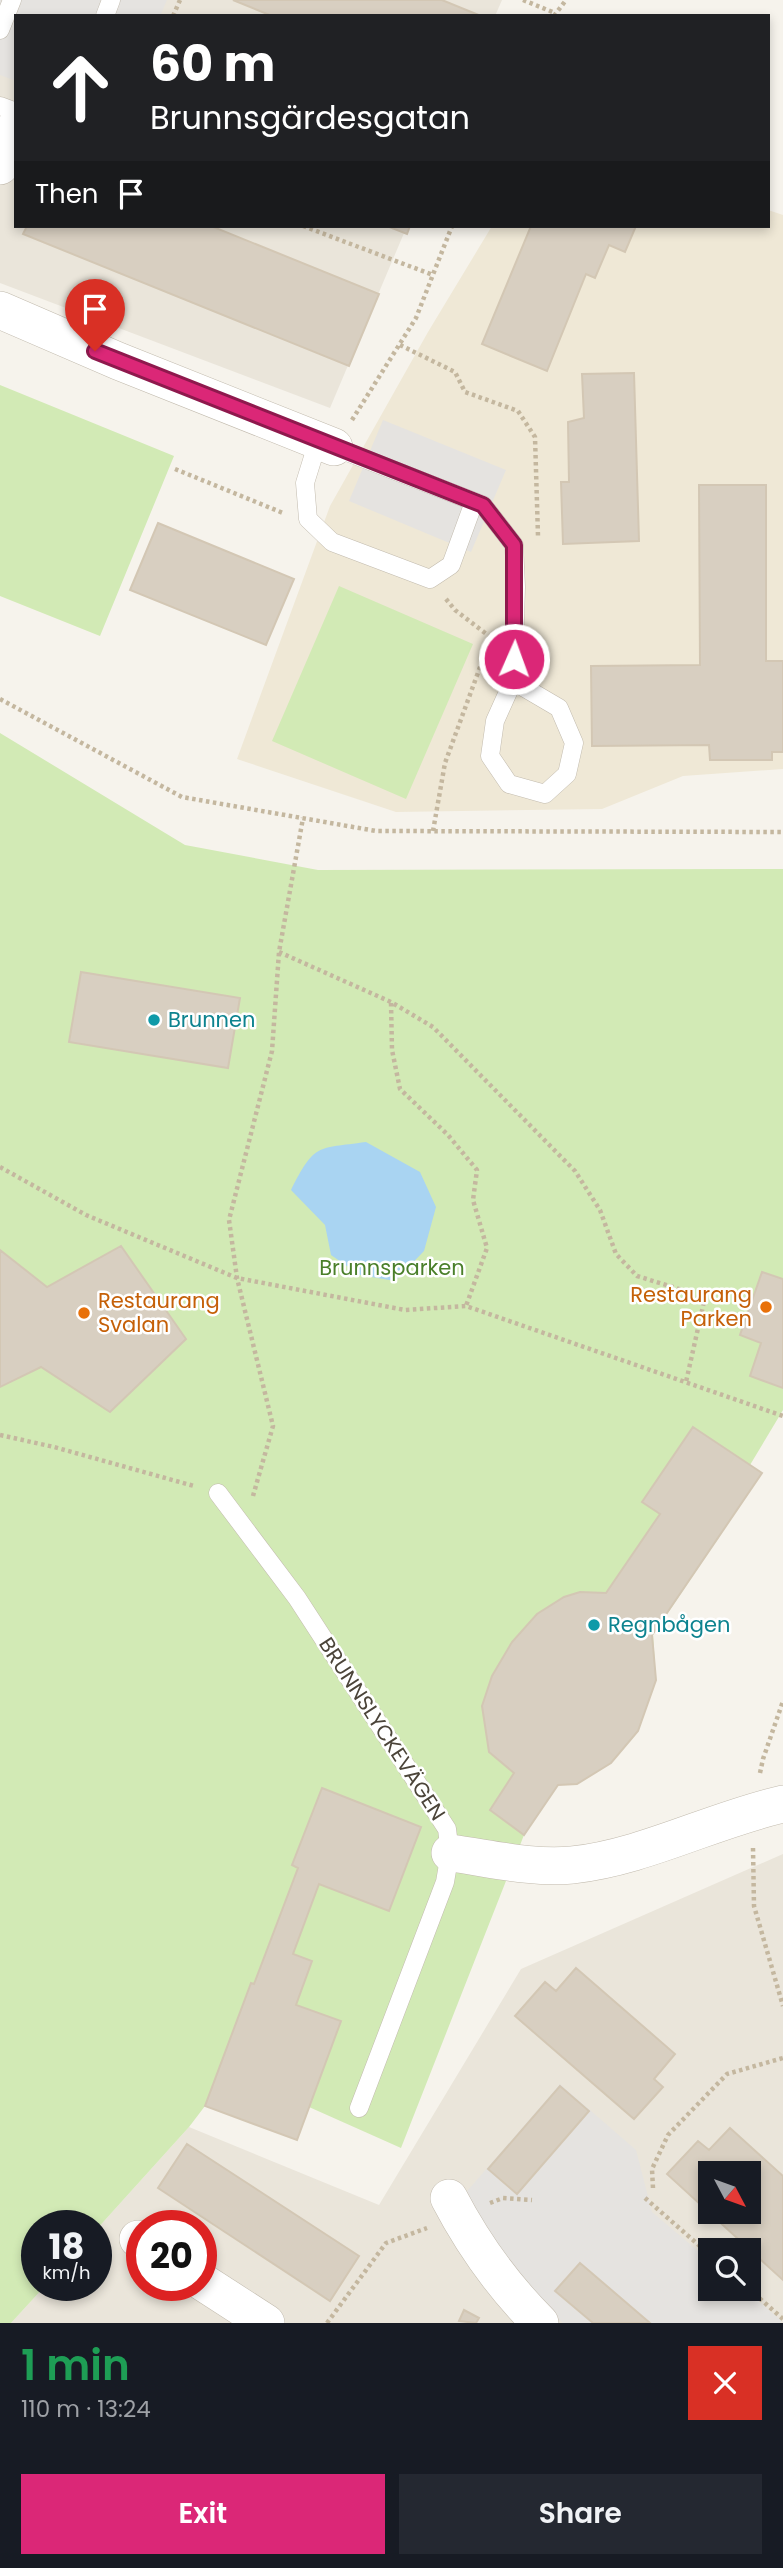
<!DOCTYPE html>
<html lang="en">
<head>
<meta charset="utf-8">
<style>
  :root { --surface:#171b24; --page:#242831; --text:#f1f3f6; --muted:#9ea1a6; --accent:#db2777 }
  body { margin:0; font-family:Poppins,sans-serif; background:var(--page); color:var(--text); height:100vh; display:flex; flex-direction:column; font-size:26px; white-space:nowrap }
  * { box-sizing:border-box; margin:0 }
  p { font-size:23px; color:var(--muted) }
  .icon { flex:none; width:38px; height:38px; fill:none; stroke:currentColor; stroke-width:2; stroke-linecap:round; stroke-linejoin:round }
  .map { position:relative; height:2323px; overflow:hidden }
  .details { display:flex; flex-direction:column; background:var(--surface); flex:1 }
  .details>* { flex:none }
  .guide { position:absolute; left:14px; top:14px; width:756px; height:214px; border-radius:0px; box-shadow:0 4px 10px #0003; background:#202124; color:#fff; overflow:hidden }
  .needle { width:46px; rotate:131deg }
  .buttons { position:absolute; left:698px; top:2161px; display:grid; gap:14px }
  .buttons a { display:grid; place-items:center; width:63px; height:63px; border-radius:0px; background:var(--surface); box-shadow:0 4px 10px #0003; font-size:35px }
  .speed { position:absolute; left:21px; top:2210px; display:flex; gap:14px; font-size:35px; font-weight:700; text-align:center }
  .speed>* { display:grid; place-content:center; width:91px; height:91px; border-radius:50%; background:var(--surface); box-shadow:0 4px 10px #0003; line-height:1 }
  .speed small { font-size:18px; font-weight:400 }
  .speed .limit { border:10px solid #d22; background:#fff; color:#111 }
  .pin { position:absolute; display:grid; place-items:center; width:60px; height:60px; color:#fff; margin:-72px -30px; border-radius:50% 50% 50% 0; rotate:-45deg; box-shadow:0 0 7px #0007 }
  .pin .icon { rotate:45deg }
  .me { position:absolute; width:77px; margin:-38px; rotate:2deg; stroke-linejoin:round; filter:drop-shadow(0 0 5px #0008) }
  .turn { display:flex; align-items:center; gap:24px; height:147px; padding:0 21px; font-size:32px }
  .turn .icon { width:91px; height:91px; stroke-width:2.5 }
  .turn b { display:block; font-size:49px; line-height:60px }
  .then { display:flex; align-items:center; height:66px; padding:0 21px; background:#0003; gap:14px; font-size:26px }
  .round { display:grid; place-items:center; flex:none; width:74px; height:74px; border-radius:0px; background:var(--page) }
  .headline { display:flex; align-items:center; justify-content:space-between; height:119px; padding:0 21px }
  h1 { font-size:42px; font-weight:600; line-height:52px; color:#1e9e55 }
  .primary-button { display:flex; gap:14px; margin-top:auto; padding:14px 21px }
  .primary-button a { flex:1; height:80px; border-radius:0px; background:var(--accent); color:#fff; font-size:28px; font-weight:600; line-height:80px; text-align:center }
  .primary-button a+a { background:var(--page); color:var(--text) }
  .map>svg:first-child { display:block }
</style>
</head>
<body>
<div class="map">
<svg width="783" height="2323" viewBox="0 0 783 2323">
  <rect width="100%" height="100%" fill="#f6f3ec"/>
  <path fill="#eae5da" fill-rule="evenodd" d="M0,0H502L495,16H16V226H407L330,408L0,283Z
    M783,1854V2323H11L45,2286H96V2230L189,2127L379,2205L521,1969ZM710,2174H749V2212H710ZM142,2226H201V2286H142ZM710,2250H749V2289H710Z"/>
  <path fill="#efe8d6" d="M768,210L783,215V769L683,776L602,809L396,812L237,759L330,506L428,332L492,226H768Z"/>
  <path fill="#d2eab5" d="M0,385L174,456L100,636L0,596Z
    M339,586L473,644L406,799L272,741Z
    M0,733L185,845L318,870L783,869V1410L750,1465L762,1473L653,1635L656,1680L638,1731L611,1763L577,1784L558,1785L524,1835L401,2148L309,2107L297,2140L205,2106L189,2127L96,2230V2226H37V2286H45L11,2323H0Z"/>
  <path fill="#e5e3e0" d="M0,0H167L160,16H16V81L0,75Z
    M383,420L506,470L471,552L349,501Z
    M560,2084L636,2150L652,2212L710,2261V2289H744L782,2321L780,2323H563L536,2300L462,2197Z"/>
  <path fill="#a9d4f2" d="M366,1142L420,1172L436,1207L424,1251L395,1281L360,1275L331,1255L325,1225L291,1190C315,1143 316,1149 366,1142Z"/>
  <path fill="#d8cfc1" stroke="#d3c7b4" stroke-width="2" fill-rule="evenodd" d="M233,0H442L481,16H272Z
    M27,226H211L379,294L349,366L23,234Z
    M387,226H410L407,234Z
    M531,226H636L625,252L609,245L595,278L586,274L547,371L482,344Z
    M634,373L639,541L563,544L561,482H569L568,422L584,418L582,374Z
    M699,485H766V661H783V752H772V760H710L709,745L592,746L591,666L700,665Z
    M158,523L294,579L266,645L130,590Z
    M81,972L240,998L228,1068L69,1042Z
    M121,1246L186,1339L110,1412L41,1367L0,1387V1250L47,1287Z
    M762,1272L783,1279V1388L750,1376L761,1343L740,1335Z
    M693,1427L762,1473L652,1635L656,1680L638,1731L611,1763L577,1784L558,1785L524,1835L490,1810L514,1773L489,1752L482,1706L492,1676L512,1642L537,1614L564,1597L580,1592L606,1593L660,1514L642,1502Z
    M322,1788L421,1827L389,1911L319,1884L293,1954L312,1961L296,2005L341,2021L297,2140L205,2106L251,1983L254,1984L298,1868L292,1865Z
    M576,1968L675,2054L654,2079L663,2087L634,2119L515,2016L545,1982L556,1991Z
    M560,2086L589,2111L517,2194L488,2169Z
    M730,2128L783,2176V2280L667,2174L698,2141L709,2150ZM710,2174H749V2212H710Z
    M187,2144L359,2256L330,2301L158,2188Z
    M580,2263L650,2323H593L555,2291Z
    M464,2310L479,2318L476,2323L459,2321Z"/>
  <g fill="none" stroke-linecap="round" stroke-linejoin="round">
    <defs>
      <path id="lane" d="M105,16L111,0
        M0,30L12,0
        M0,106L16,112
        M318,441L305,483L308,519L332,542L430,579L451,565L474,502
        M334,447L483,505L514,545L516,587L513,681L495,721L490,756L509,784L545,794L567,774L574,743L559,708L513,681
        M218,1493L297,1598L447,1829L450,1853L445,1882L359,2108"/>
      <path id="street" d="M0,166L16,126
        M0,310L118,361L334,447
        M450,1853C489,1858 532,1869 572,1865C645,1857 712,1820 783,1804
        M449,2198C473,2244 503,2286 540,2323
        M138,2239L142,2242
        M201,2281L266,2323"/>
    </defs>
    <use href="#lane" stroke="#c2bbae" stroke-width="19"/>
    <use href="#street" stroke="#c2bbae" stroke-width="38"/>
    <path stroke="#c4b79f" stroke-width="4.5" stroke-dasharray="3.5 3.5" stroke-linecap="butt" d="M523,0L555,13
      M173,16L180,0
      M554,16L566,0
      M303,226L433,275
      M400,345L455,372L465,392L518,411L535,437L538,536
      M352,420L416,318L452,226
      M175,469L283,513
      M446,599L455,610L489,636
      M0,699L182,797L376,831L783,832
      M433,831L445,763L487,648
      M279,952L391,1002L433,1027L575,1171L600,1210L616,1254L637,1276L705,1297L686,1382
      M391,1003L392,1050L400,1089L448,1135L477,1170L473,1200L487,1248L466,1306
      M0,1167L86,1215L237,1278L405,1310L466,1306L783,1416
      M0,1435L54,1447L194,1486
      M253,1496L273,1426L237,1278L229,1220L272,1051L279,952L303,818
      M760,1773L763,1759L783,1701
      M753,1848L754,1906L783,2006
      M653,2188L652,2169L668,2135L727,2074L783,2058
      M645,2198L710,2255
      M490,2203L503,2198L532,2200
      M749,2289L783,2319
      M327,2323L386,2243L427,2228"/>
    <use href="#lane" stroke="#fff" stroke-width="18"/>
    <use href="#street" stroke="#fff" stroke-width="37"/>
  </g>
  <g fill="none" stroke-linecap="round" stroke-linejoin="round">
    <defs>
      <path id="route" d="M95,351L483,505L514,545V659"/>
    </defs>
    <use href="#route" stroke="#8e194d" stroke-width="18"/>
    <use href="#route" stroke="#db2777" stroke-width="12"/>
  </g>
  <g fill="#0f9aa8" stroke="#fff" stroke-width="2.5">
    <circle cx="154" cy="1020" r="7"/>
    <circle cx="594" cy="1625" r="7"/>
  </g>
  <g fill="#e8710a" stroke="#fff" stroke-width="2.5">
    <circle cx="766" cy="1307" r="7"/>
    <circle cx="84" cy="1313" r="7"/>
  </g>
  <g text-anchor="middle" stroke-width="5" stroke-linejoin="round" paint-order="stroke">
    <g font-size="21" fill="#0d838f" stroke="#fff" text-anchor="start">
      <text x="168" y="1027">Brunnen</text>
      <text x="608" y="1632">Regnbågen</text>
    </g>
    <g font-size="21" fill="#4a7f2a" stroke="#fff">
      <text x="392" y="1275">Brunnsparken</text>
    </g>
    <g font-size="21" fill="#c56008" stroke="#fff" text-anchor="end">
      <text x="752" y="1302">Restaurang<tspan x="752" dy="24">Parken</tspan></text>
      <text x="98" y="1308" text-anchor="start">Restaurang<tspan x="98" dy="24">Svalan</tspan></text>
    </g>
    <g font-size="21" fill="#4b4439" stroke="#fff">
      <text transform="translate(382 1729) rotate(57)" y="7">BRUNNSLYCKEVÄGEN</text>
    </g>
  </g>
</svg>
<div class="buttons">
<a><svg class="needle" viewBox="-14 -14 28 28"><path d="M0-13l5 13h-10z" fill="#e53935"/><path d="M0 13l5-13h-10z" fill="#9ea1a6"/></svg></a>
<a><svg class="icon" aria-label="search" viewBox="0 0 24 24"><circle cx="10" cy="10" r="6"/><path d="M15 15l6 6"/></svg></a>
</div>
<div class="speed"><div>18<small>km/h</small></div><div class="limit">20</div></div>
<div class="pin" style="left:95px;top:351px;background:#d93025"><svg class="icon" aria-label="arrive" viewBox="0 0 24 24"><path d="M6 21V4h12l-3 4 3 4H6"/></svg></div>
<svg class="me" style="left:514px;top:659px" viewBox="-20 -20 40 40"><circle r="17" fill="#db2777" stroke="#fff" stroke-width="3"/><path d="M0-11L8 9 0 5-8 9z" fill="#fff"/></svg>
<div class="guide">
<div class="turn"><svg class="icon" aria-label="ahead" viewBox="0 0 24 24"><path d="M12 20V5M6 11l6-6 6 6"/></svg><div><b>60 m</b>Brunnsgärdesgatan</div></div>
<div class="then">Then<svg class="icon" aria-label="arrive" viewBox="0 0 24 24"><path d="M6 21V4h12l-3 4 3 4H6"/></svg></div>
</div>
</div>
<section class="details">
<div class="headline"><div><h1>1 min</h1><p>110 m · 13:24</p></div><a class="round" style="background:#d93025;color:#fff"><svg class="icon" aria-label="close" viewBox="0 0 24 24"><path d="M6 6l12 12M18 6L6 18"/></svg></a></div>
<div class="primary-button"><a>Exit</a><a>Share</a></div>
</section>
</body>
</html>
